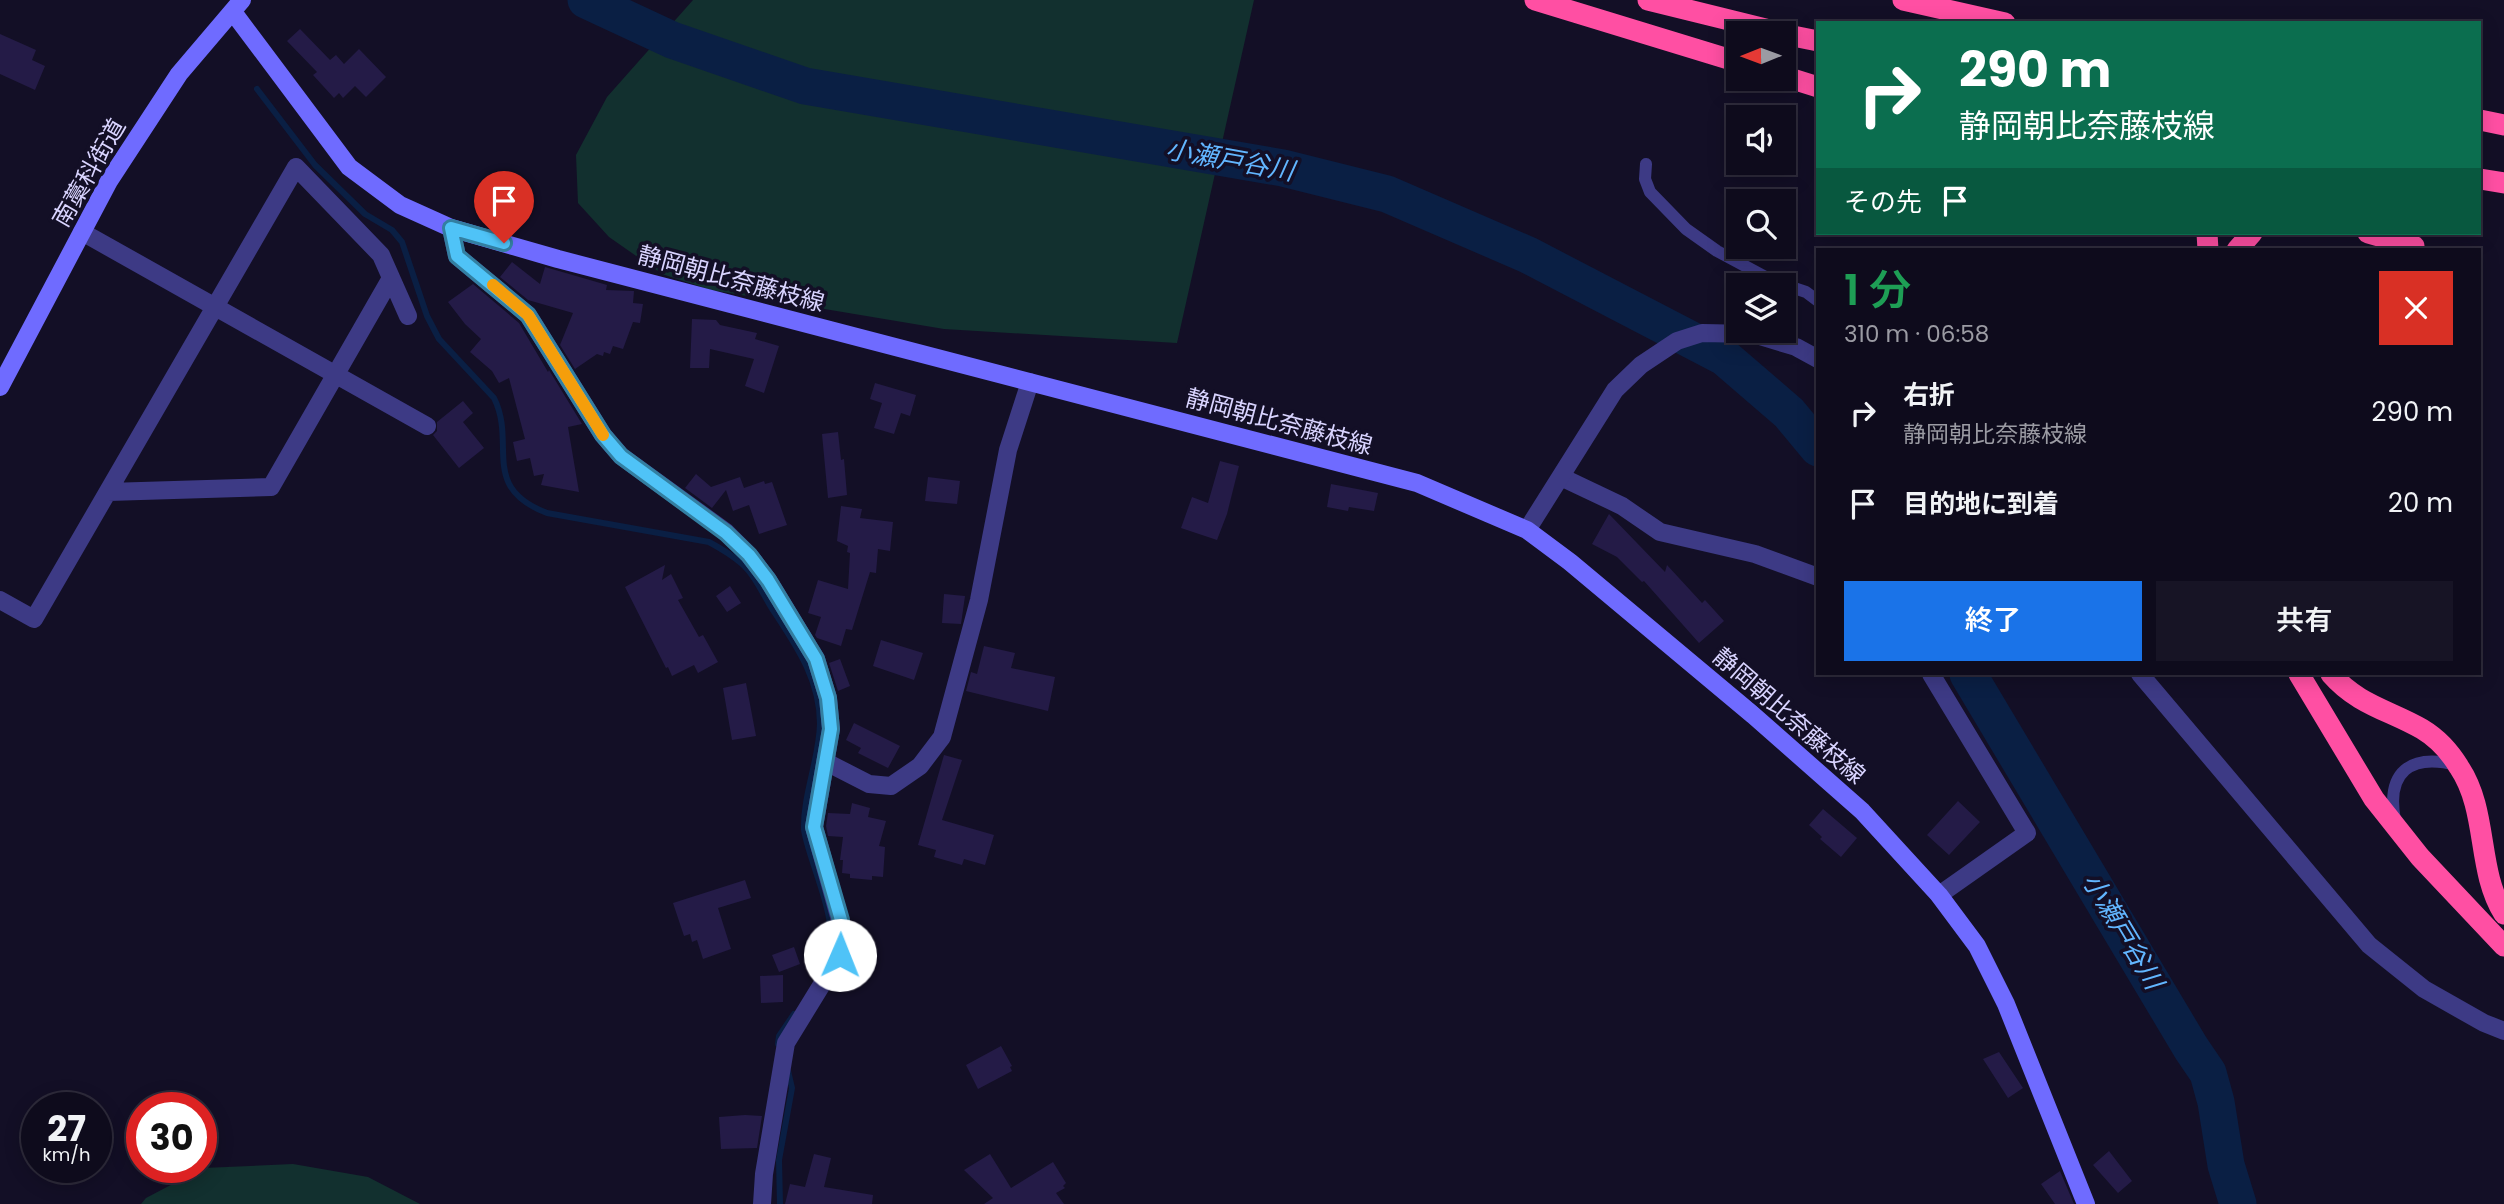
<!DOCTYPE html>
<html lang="ja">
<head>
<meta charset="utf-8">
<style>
  :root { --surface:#0e0b1c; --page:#171425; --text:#f1f3f6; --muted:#9b9ba3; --line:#2e2b3b; --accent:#1a73e8 }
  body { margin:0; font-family:Poppins,"Noto Sans JP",sans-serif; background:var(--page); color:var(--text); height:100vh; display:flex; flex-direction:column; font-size:26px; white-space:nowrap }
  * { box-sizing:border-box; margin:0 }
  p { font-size:23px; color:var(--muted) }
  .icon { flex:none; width:38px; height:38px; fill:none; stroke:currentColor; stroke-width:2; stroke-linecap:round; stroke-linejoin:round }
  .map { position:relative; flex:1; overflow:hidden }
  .sheet { position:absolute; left:1816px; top:248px; width:665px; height:427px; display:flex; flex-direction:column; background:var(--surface); border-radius:0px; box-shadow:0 4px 18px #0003,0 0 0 2px var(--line) }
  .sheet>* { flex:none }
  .hud { position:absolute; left:1816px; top:21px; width:665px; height:214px; border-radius:0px; box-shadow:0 4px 18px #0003,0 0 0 2px var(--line); background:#0b6e4f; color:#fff; overflow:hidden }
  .needle { width:46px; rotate:269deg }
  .buttons { position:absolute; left:1726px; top:21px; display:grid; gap:14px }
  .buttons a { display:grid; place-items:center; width:70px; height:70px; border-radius:0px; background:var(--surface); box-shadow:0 4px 18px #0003,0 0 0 2px var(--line); font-size:35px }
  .speed { position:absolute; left:21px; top:1092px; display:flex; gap:14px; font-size:35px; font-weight:700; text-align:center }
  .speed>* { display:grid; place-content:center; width:91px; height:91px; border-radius:50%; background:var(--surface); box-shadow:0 4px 18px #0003,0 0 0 2px var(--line); line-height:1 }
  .speed small { font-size:18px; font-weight:400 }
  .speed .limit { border:10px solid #d22; background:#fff; color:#111 }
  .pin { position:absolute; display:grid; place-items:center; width:60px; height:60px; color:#fff; margin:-72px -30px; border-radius:50% 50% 50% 0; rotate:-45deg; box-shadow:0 0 7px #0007 }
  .pin .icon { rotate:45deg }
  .me { position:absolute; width:77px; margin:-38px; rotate:1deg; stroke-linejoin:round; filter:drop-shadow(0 0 5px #0008) }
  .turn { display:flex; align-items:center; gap:24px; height:147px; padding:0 28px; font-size:32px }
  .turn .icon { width:91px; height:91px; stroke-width:2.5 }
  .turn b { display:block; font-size:49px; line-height:60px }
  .then { display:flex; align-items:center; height:66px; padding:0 28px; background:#0003; gap:14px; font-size:26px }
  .round { display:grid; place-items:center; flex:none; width:74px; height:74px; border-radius:0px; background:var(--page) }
  .head { display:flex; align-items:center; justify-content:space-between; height:119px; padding:0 28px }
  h1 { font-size:42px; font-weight:600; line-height:52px; color:#1e9e55 }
  .action { display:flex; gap:14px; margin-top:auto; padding:14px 28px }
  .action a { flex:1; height:80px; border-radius:0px; background:var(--accent); color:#fff; font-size:28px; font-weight:600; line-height:80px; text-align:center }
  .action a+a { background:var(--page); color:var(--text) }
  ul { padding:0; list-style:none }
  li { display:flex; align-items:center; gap:21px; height:91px; padding:0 28px }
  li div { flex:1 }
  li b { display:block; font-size:26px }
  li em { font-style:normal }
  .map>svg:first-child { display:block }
</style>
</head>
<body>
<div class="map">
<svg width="2504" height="1204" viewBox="0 0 2504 1204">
  <rect width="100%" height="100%" fill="#130f26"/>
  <path fill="#12302f" d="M693,0H1254L1177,343L944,329L711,290L662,274L609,237L578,203L576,155L607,97Z
    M293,1164L368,1177L420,1204H141L146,1198L203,1168Z"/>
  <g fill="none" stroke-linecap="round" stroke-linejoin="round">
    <path stroke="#0a1f44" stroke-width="6" d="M257,89L315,165L365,214L392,230L402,242L427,316L439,339L494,398C517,444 479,487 547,513L709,542C720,548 731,554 741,563C754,574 762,592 771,607C795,644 820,678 820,724C819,760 803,794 804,830C811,870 843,924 826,963
      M778,1044L779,1036L794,1014
      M780,1204L779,1160L792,1088L788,1071"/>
    <path stroke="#0a1f44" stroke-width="37" d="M586,0L672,40L805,86L1283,168L1387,194L1528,255L1724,357L1789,413L1818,448
      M1968,674L2191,1048L2208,1073L2216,1102L2226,1165L2238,1204"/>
  </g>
  <path fill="#241b47" d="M300,29L330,60L336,55L344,64L359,49L386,77L366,97L355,86L343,98L339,93L334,98L313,75L317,72L287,41Z
    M0,34L36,50L32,60L45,66L35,90L0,74Z
    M512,262L540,284L545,267L607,285L606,290L634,291L633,303L643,304L640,323L633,322L623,349L613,346L610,354L604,352L603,356L597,354L575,369L560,345L573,313L528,300L500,277Z
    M473,284L519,323L548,372L549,370L582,424L568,427L579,492L541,485L544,474L534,476L530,458L517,461L513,442L525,439L509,378L499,383L492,371L470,352L481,339L465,324L448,302Z
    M692,319L716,320L720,325L757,333L755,339L779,346L764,393L745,386L754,359L710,349L709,368H690Z
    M875,383L916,395L910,416L901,413L894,434L874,428L882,403L870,399Z
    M463,401L473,413L463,422L484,448L459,468L433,435L437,431V422Z
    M838,432L841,460L844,459L847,495L828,498L822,434Z
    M1220,461L1239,466L1227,514L1217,540L1181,528L1192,497L1208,503Z
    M696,474L711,487L740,477L744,488L764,481L765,484L772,482L787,525L759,534L749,505L733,511L726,490L712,508L685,488Z
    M928,477L960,481L957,504L925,501Z
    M1331,484L1378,493L1374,511L1349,507L1348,511L1327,507Z
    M841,506L862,509L860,518L893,522L890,551L878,549L876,573L870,572L852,630L846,629L841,646L817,638L815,635L821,617L808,613L818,580L848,589L850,553L847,552L848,546L837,541Z
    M1609,514L1665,572L1667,565L1702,603L1705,600L1724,621L1699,643L1644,581L1642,582L1617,557L1592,544Z
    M665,565L662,580L671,574L683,598L678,600L699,637L703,635L718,662L698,673L694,665L672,676L668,667L666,668L625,587Z
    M730,586L741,603L727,612L716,596Z
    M944,594L965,596L961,624L942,623Z
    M881,640L923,653L914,680L873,666Z
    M984,646L1015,653L1011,668L1055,677L1048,711L966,691L971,672L977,674Z
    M840,659L850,686L838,691L829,663Z
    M746,683L756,736L732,740L723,688Z
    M854,723L900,746L888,768L858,753L861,748L846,740Z
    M944,755L962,760L942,820L994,835L985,865L964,859L962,865L934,857L936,850L918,845Z
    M1958,801L1980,822L1949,855L1927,835Z
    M852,803L870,808L868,817L886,821L879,846L885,847L883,877L872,876V880L850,878V874L842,873L843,860H840L843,837L828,836L826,826L828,813L850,814Z
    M1823,809L1857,838L1841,857L1820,839L1822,837L1809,825Z
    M745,880L751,898L718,908L731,949L703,959L697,940L692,942L690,934L684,936L673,903Z
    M794,947L800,964L779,972L772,955Z
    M783,975V1002L761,1003L760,976Z
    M1001,1046L1012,1066L1010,1067L1012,1071L978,1089L966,1065Z
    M1999,1052L2023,1088L2008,1098L1983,1059Z
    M745,1115L762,1116L757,1148L721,1149L719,1117Z
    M2109,1151L2132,1181L2118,1193L2093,1165Z
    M814,1154L831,1158L824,1187L873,1195L872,1204H785L790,1184L805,1187Z
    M990,1154L1011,1188L1053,1162L1066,1183L1063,1186L1065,1188L1056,1193L1064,1204H984L993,1198L964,1170Z
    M2060,1171L2074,1204H2055L2041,1184Z"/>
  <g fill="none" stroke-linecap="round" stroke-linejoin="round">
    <path stroke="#3d3a85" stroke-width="12" d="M1646,164L1645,179L1650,192L1686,229L1717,251L1773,281L1806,292L1818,301
      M2395,820C2386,772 2410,753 2457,765"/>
    <path stroke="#3d3a85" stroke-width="18" d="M451,228L457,256L528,315L603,435L621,456L726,532L749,555L768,580L816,659L828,698L831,729L814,827L840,920V955L786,1043L764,1174L762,1204
      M82,232L427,426
      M1561,477L1622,506L1660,532L1755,554L1818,577
      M108,492L271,487L391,278
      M0,600L34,619L296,167L381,255L408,316
      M1931,674L2027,833L1939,895
      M826,762L869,784L891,786L920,766L942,737L979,600L1008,450L1030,382"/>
    <path stroke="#3d3a85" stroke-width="18" d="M1527,530L1615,390L1641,365L1677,341L1702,333L1753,334L1796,347L1818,359
      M2140,674L2369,945L2424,989L2484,1023L2504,1031"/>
    <path stroke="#6f6bff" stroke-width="18" d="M233,12L349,167L400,205L451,228L558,259L1417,483L1527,530L1570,562L1753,715L1862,811L1939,895L1977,946L2006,1004L2086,1204
      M0,387L109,181L179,74L242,0"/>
    <path stroke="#ff4fa3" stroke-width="21" d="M1535,0L1738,62
      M1648,0L1782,33
      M1903,0L2005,23
      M1783,34L1818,41
      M1783,76L1818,87
      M2480,120L2504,125
      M2480,179L2504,183
      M2207,233L2208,250
      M2368,233L2414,246
      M2237,250L2252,233
      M2299,674L2374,799L2420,857L2504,946
      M2331,674C2358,705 2389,710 2422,729C2437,738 2450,752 2459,767C2489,812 2476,869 2504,914"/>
  </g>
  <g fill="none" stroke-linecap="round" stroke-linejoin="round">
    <defs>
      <path id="route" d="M504,243L451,228L457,256L528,315L603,435L621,456L726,533L749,555L768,580L816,659L828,698L831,729L814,827L841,920L840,955"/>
    </defs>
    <use href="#route" stroke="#337fa1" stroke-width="18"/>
    <use href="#route" stroke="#4fc3f7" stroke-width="12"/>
    <path stroke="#f59e0b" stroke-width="12" d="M493,285L528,315L603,435"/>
  </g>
  <g text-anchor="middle" stroke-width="7" stroke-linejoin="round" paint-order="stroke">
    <g font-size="24" fill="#d9d4ff" stroke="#130f26">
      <text transform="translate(89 173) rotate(-60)" y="8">南藁科街道</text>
      <text transform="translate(731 279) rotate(15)" y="8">静岡朝比奈藤枝線</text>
      <text transform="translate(1279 422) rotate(15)" y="8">静岡朝比奈藤枝線</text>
      <text transform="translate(1789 716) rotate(41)" y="8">静岡朝比奈藤枝線</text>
    </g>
    <g font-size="26" font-style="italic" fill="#62b6ff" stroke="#130f26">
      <text transform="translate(1230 160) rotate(10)" y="9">小瀬戸谷川</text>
      <text transform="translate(2123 931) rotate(59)" y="9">小瀬戸谷川</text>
    </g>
  </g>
</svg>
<div class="buttons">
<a><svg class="needle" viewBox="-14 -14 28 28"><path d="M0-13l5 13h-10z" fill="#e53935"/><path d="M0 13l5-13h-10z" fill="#9b9ba3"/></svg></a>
<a><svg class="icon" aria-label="sound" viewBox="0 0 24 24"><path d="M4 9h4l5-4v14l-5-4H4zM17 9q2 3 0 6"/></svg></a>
<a><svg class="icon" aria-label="search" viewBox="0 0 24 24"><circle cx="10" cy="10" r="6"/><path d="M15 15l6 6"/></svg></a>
<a><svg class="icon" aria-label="layers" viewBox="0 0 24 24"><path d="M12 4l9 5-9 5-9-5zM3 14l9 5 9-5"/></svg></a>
</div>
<div class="speed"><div>27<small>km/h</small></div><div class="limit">30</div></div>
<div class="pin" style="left:504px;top:243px;background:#d93025"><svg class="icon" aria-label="arrive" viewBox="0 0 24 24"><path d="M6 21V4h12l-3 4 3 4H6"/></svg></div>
<svg class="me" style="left:840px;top:955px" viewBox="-20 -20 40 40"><circle r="19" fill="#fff"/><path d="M0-13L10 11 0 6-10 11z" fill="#4fc3f7"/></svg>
<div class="hud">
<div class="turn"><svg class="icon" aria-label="right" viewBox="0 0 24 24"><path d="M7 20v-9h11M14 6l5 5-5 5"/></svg><div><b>290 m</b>静岡朝比奈藤枝線</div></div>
<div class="then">その先<svg class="icon" aria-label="arrive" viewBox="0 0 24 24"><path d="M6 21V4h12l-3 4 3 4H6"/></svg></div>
</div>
<section class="sheet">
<div class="head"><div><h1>1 分</h1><p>310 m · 06:58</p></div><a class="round" style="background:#d93025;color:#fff"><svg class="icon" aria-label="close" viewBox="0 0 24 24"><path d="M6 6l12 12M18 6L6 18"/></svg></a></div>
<ul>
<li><svg class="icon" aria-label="right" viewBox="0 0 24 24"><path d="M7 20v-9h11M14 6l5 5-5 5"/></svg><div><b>右折</b><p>静岡朝比奈藤枝線</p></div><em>290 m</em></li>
<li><svg class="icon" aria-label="arrive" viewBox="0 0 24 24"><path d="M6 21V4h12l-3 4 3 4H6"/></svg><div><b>目的地に到着</b></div><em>20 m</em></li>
</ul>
<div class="action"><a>終了</a><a>共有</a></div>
</section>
</div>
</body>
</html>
